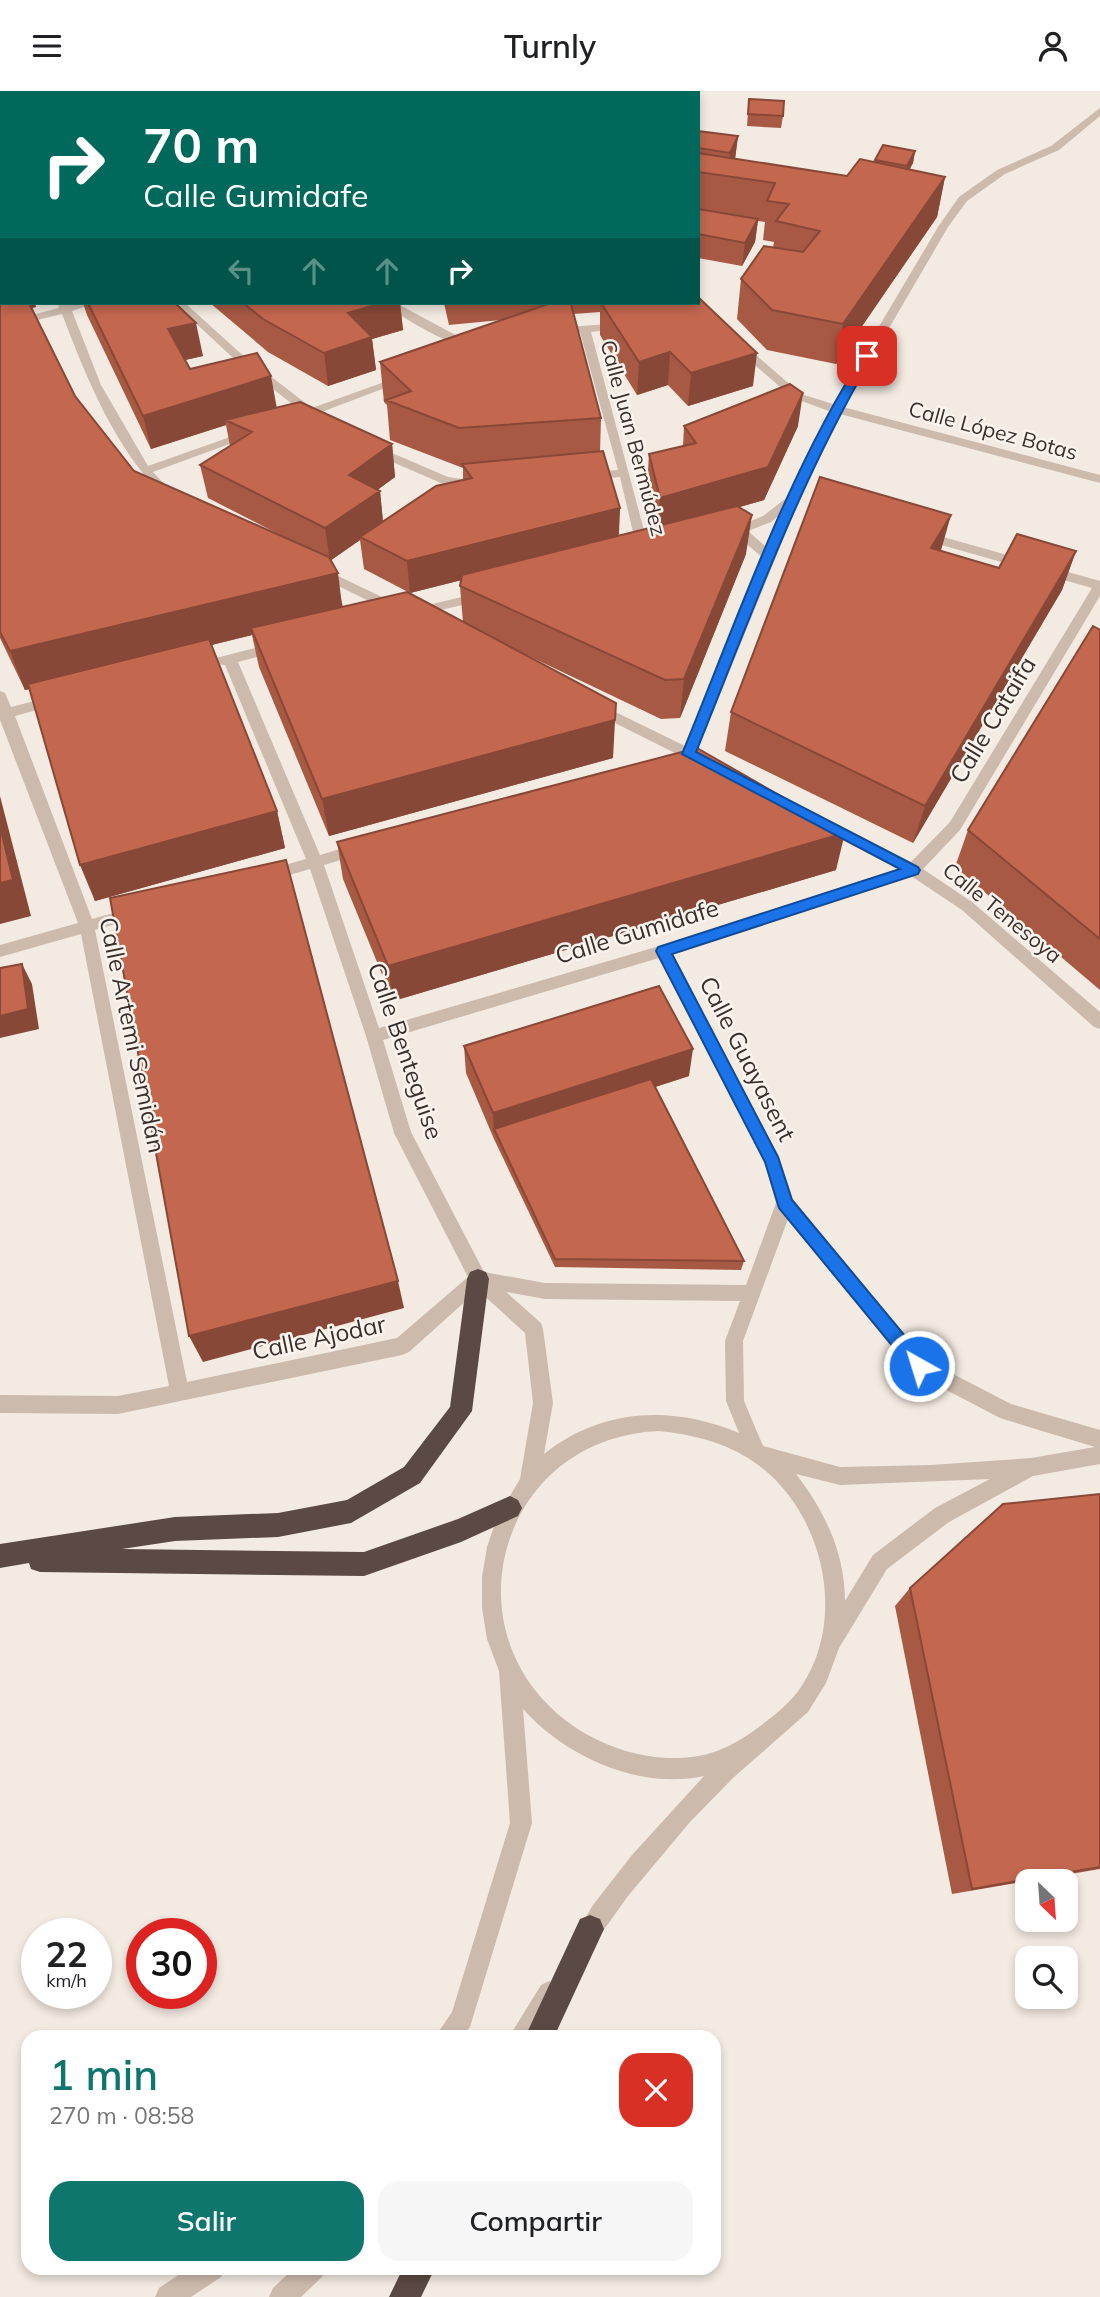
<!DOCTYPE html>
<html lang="es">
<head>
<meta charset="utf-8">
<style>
  :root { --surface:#fff; --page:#f6f6f6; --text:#202124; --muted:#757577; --accent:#0f766e }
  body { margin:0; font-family:Mulish,sans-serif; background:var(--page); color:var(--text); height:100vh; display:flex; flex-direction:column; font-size:26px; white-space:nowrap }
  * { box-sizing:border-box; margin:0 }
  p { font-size:23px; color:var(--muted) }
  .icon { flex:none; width:38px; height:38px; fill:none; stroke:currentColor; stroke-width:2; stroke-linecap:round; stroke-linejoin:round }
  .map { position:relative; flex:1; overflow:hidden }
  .sheet { position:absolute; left:21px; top:1939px; width:700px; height:245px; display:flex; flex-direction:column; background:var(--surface); border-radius:21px; box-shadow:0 4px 10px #0003 }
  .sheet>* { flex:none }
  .hud { position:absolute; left:0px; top:0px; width:700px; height:214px; box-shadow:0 4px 10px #0003; background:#00695c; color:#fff; overflow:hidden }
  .needle { width:46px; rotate:155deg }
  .buttons { position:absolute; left:1015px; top:1778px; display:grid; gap:14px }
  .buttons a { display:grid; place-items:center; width:63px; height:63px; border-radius:14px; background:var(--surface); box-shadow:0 4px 10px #0003; font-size:35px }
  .speed { position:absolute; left:21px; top:1827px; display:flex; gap:14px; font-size:35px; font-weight:700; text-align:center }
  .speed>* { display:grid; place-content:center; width:91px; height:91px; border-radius:50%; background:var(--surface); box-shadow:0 4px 10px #0003; line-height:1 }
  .speed small { font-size:18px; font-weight:400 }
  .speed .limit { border:10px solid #d22; background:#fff; color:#111 }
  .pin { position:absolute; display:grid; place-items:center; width:60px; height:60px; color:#fff; margin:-30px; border-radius:14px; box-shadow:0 4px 10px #0006 }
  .me { position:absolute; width:77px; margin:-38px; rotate:321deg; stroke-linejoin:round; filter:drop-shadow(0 0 5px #0008) }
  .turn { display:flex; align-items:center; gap:24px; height:147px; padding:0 28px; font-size:32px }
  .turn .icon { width:91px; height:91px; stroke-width:2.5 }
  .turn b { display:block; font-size:49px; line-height:60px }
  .lanes { display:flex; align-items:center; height:66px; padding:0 28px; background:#0003; justify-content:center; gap:35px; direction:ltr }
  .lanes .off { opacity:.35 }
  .round { display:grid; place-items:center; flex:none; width:74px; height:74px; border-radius:21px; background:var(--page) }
  .overview { display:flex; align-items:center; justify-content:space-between; height:119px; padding:0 28px }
  h1 { font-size:42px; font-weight:600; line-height:52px; color:var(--accent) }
  .cta { display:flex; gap:14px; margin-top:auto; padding:14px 28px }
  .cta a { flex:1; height:80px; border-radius:21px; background:var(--accent); color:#fff; font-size:28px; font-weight:600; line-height:80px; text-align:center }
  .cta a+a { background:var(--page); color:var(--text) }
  header { display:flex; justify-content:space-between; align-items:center; height:91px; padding:0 28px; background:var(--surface); font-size:32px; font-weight:600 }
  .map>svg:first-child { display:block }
</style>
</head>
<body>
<header><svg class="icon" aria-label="menu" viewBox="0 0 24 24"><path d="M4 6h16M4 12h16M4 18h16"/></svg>Turnly<svg class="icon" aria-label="person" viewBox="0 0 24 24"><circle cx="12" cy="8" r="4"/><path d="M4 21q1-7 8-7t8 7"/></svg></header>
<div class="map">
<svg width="1100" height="2206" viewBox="0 0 1100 2206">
  <rect width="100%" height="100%" fill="#f3eae1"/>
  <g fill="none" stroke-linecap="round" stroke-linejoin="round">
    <path fill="#ccbaad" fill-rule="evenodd" d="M1100,17V25L1059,59L1005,83L967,110L948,136L843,316L1100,384V392L840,323L800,407L697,660L701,665L699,669L665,672L663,668L665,664L675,662L589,619V613H599L685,655L763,467L736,444L727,447L721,443L763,425L789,405L829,320L793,307L734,256V252H742L801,303L833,313L938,136L959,106L997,79L1051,55ZM781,423L767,457L748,440L771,431Z
      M0,62H2V73H0Z
      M58,212L69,214L96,212L72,220L101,294L148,375L247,340L257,343L153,381L174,403L172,406H164C114,356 87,288 62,223L0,238V232L59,217Z
      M174,212H185L239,261L312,317L401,285L411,287L319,322L322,326L320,329L308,326L293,329V323L301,320L231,265Z
      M383,212H396L476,255C463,264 396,223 383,212Z
      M621,232L627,235L625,237L591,241L650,462L644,466L638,462L620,386L587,389L581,385L587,381L618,379L580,241L555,243L549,240L555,237Z
      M371,353L448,386L475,390L481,394L475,398L441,392L367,360L365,357Z
      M922,440L1100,490V505L960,739L923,778L972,811L1100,921V938L1094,936L962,819L911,785L672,863L779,1066L793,1108L926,1269L1011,1313L1100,1339V1373L1033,1385L949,1431L887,1478L839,1557L826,1592L808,1621L734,1686L690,1731L628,1805L593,1854L585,1857L577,1854L574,1846L593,1814L632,1764L704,1685C639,1699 566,1666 523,1618L532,1732L470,1936L462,1946H435L452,1921L510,1732L499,1580L487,1548L482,1517V1486L487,1456L497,1427L520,1388L533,1312L525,1242L478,1199L409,1261L402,1264L118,1323L0,1322V1304L118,1305L169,1295L81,843L0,866V854L78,832L0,629V600L5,602L11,616L58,604L63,606V612L15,625L92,828L135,816L143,822L140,826L95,839L187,1291L397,1247L468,1186L394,1042L366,945L310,778L266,791L258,785L261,781L306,768L225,574L216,573V567L279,551L286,556L284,559L238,571L320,764L360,752L368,758L365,762L324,774L379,937L663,854L898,778L819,737L817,733L819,729H829L911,771L950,731L1092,497L917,447V441ZM659,867L765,1072L776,1112L746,1194L545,1192L484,1181L411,1041L383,949ZM788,1128L912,1281L1000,1327L1095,1356L1031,1367L931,1374L840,1376L763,1355L744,1310L743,1250ZM506,1201L545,1208L740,1210L725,1250L726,1310L739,1342C672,1314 602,1317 544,1363L553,1312L543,1238L541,1232ZM658,1340C690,1343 720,1350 748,1367C821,1412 850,1524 801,1596C791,1611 777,1622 763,1633C737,1653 711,1667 677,1667C644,1668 609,1657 581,1640C443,1554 493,1348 658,1340ZM796,1383L840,1394L990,1388L935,1417L873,1464L845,1510C845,1463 825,1420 796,1383Z
      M317,475L401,515L403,518L401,521H391L312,482V476Z
      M483,501L488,502V508L415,525L408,521L415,517Z
      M549,1890L557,1894L561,1902L535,1946H509L541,1894Z
      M189,2177H225L221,2186L191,2206H155L159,2197Z
      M294,2177H326L322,2186L301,2206H269L273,2197Z"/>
    <path fill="#5b4943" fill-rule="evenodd" d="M478,1178L486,1181L489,1188L472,1320L420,1392L351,1432L278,1446L175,1450L122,1458L364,1461L458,1428L510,1405L518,1409L522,1417L518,1425L461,1451L364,1485L40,1481L31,1478L29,1472L0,1477V1453L175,1426L278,1422L347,1409L404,1376L450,1316L467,1188L470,1181Z
      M590,1824L600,1828L604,1838L554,1946H525L580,1828Z
      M403,2177H435L421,2206H389Z"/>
  </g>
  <path fill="#a85944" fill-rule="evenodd" d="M0,0H112V2H2V23L0,17Z
    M749,8L783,25L781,37L747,35Z
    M698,40L738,45L735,68L847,85L874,71L875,69L915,60L913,72L909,79L945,86L937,126L836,273L767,259L737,228L741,188L773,157L774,151L763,149L765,131L758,130L755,151L742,175L698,167Z
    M0,134L36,216L31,217L75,305L134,380L286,447L208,407L200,374L230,355L226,334L151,358L87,224L83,212H175L203,265L185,269L190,278L277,317L392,353L395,386L377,399L380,400L383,430L463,389V377L390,349L387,314L384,311L380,271L501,229L449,234L444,212H698L753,295L688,315L668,294L637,304L600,244V221L573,223L601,327L600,361L620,417L619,444L657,435L647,396L649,363L683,355L684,335H798L764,409L739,416L746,463L680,627L661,628L514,558L613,667L329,745L259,576L252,544L212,554L277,720L285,757L95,810L30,598L25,599L0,547ZM360,449L364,478L410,502L461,489L460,495L463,531L343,516L331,469Z
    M210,212H400L403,239L372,248L376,279L328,295L268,261Z
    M1076,460L1062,499L913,752L725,660L731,621L999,477Z
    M1100,539V899L955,776L968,739Z
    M337,751L836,779L393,910L343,788Z
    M464,955L689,985L655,996L744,1170L741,1179L555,1176L494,1048L466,982Z
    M1100,1403V1778L952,1803L895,1515L910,1497Z"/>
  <path fill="#884837" d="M94,0H112V2H93Z
    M738,45L735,68L728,84L730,62Z
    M915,60L913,72L905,87L907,75Z
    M945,86L937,126L836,273L843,233Z
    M758,128L755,151L742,175L745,152Z
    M0,181H2V212H35L36,216L0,224Z
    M381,212H400L403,239L372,248L376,279L328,295L324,262L348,222Z
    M196,232L203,265L176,271L168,238Z
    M670,261L668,294L637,304L639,271Z
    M757,262L753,295L688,315L691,282Z
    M271,285L277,318L225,329L226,334L151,358L143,325Z
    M803,302L798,335L764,409L658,440L660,407Z
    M392,353L395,386L353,417L349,384Z
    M380,400L383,432L360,446V449L330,470L325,437Z
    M620,417L618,450L410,502L407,470Z
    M752,424L746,463L680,627L684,588Z
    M951,424L940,463L931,457Z
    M1076,460L1062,499L913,752L925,715Z
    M338,482L343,522L251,537L252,544L25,599L10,560Z
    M616,612L613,667L329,745L322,708Z
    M0,705L31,825L0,833Z
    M277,720L285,757L95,810L80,774Z
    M845,742L836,779L393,910L388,875Z
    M22,873L32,893L39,938L0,947V925Z
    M693,958L689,985L498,1047L494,1038V1048L493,1022Z
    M398,1190L404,1217L203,1271L189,1245Z"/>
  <path fill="#c3674f" stroke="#884837" stroke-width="2" d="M0,0H94L93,2H2V11L0,8Z
    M749,8L784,10L783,25L748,23Z
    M698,40L738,45L730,62L698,57Z
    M883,54L915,60L907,75L875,69Z
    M698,62L847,85L860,68L945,86L843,233L772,219L741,188L764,155L803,161L820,140L776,130L789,113L767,110L775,92L698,81Z
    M698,118L758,128L745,152L698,143Z
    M0,134L2,137V181H0Z
    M2,200V212H29L75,305L134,380L329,466L338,482L10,560L0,541V201Z
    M698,206L757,262L691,282L670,261L639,271L601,212H698Z
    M88,212H175L196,232L168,238L190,278L257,262L271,285L143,325Z
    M243,212H381L348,222L372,246L324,262L263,228Z
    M551,212L571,213L601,327L459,337L386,309L411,300L380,271Z
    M790,293L803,302L768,376L660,407L649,363L696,352L684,335Z
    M300,311L392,353L349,384L380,400L325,437L200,374L252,341L225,329Z
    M603,360L620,417L407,470L360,446L436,395L472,387L462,373Z
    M820,386L951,424L931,457L999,477L1017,443L1076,460L925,715L731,621Z
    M737,415L752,424L684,588L665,589L460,495L462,484Z
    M407,501L616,612L615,629L322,708L251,537Z
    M1093,535L1100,539V848L968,739Z
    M209,548L277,720L80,774L28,593Z
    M697,657L845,742L388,875L337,751Z
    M0,735L13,789L0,792Z
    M286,769L398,1190L189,1245L110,807Z
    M22,873L28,918L0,925V877Z
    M659,895L693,958L493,1022L464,955Z
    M651,988L744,1170L555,1168L494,1038Z
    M1100,1403V1776L972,1798L910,1497L1003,1413Z"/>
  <path fill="#1a73e8" stroke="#114b97" stroke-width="2" d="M864,263L873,265C799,390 750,527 696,661L918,776L920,779L918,783L672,863L778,1066L792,1109L925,1269L927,1275L925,1280L919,1283L913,1280L779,1117L765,1071L656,860L658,856L900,778L682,663C736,532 787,382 864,263Z"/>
  <g text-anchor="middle" stroke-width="5" stroke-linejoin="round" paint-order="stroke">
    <g font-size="21" fill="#3a2f2b" stroke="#faf4ee">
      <text transform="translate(993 340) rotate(15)" y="7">Calle López Botas</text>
      <text transform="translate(633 347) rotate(75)" y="7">Calle Juan Bermúdez</text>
      <text transform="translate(1002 822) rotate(39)" y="7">Calle Tenesoya</text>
    </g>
    <g font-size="24" fill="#3a2f2b" stroke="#faf4ee">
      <text transform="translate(993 629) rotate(-59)" y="8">Calle Cataifa</text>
      <text transform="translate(637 841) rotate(-17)" y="8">Calle Gumidafe</text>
      <text transform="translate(132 944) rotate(78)" y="8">Calle Artemi Semidán</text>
      <text transform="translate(405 960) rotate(71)" y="8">Calle Benteguise</text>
      <text transform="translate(747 968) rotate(63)" y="8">Calle Guayasent</text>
      <text transform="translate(319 1247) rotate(-12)" y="8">Calle Ajodar</text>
    </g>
  </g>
</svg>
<div class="buttons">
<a><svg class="needle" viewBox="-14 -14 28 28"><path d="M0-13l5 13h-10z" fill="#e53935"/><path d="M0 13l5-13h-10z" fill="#757577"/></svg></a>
<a><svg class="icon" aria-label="search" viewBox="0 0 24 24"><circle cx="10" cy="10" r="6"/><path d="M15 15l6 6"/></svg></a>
</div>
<div class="speed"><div>22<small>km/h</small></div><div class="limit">30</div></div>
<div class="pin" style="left:867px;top:265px;background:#d93025"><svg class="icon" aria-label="arrive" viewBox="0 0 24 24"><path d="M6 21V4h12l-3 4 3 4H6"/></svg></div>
<svg class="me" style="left:919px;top:1275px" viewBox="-20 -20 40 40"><circle r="17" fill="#1a73e8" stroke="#fff" stroke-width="3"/><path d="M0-11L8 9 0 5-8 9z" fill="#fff"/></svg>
<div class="hud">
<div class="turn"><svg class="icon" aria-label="right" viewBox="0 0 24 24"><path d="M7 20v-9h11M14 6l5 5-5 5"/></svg><div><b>70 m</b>Calle Gumidafe</div></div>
<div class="lanes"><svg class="icon off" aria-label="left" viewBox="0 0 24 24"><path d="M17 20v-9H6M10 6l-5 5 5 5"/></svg><svg class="icon off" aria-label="ahead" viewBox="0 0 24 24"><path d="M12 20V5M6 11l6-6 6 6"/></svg><svg class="icon off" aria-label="ahead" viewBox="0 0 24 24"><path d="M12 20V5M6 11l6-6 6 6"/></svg><svg class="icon" aria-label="right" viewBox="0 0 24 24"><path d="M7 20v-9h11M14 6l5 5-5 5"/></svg></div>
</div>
<section class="sheet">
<div class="overview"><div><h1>1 min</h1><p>270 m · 08:58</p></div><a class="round" style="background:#d93025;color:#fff"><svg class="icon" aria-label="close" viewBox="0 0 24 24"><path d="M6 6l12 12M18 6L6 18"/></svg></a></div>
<div class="cta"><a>Salir</a><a>Compartir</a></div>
</section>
</div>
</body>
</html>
